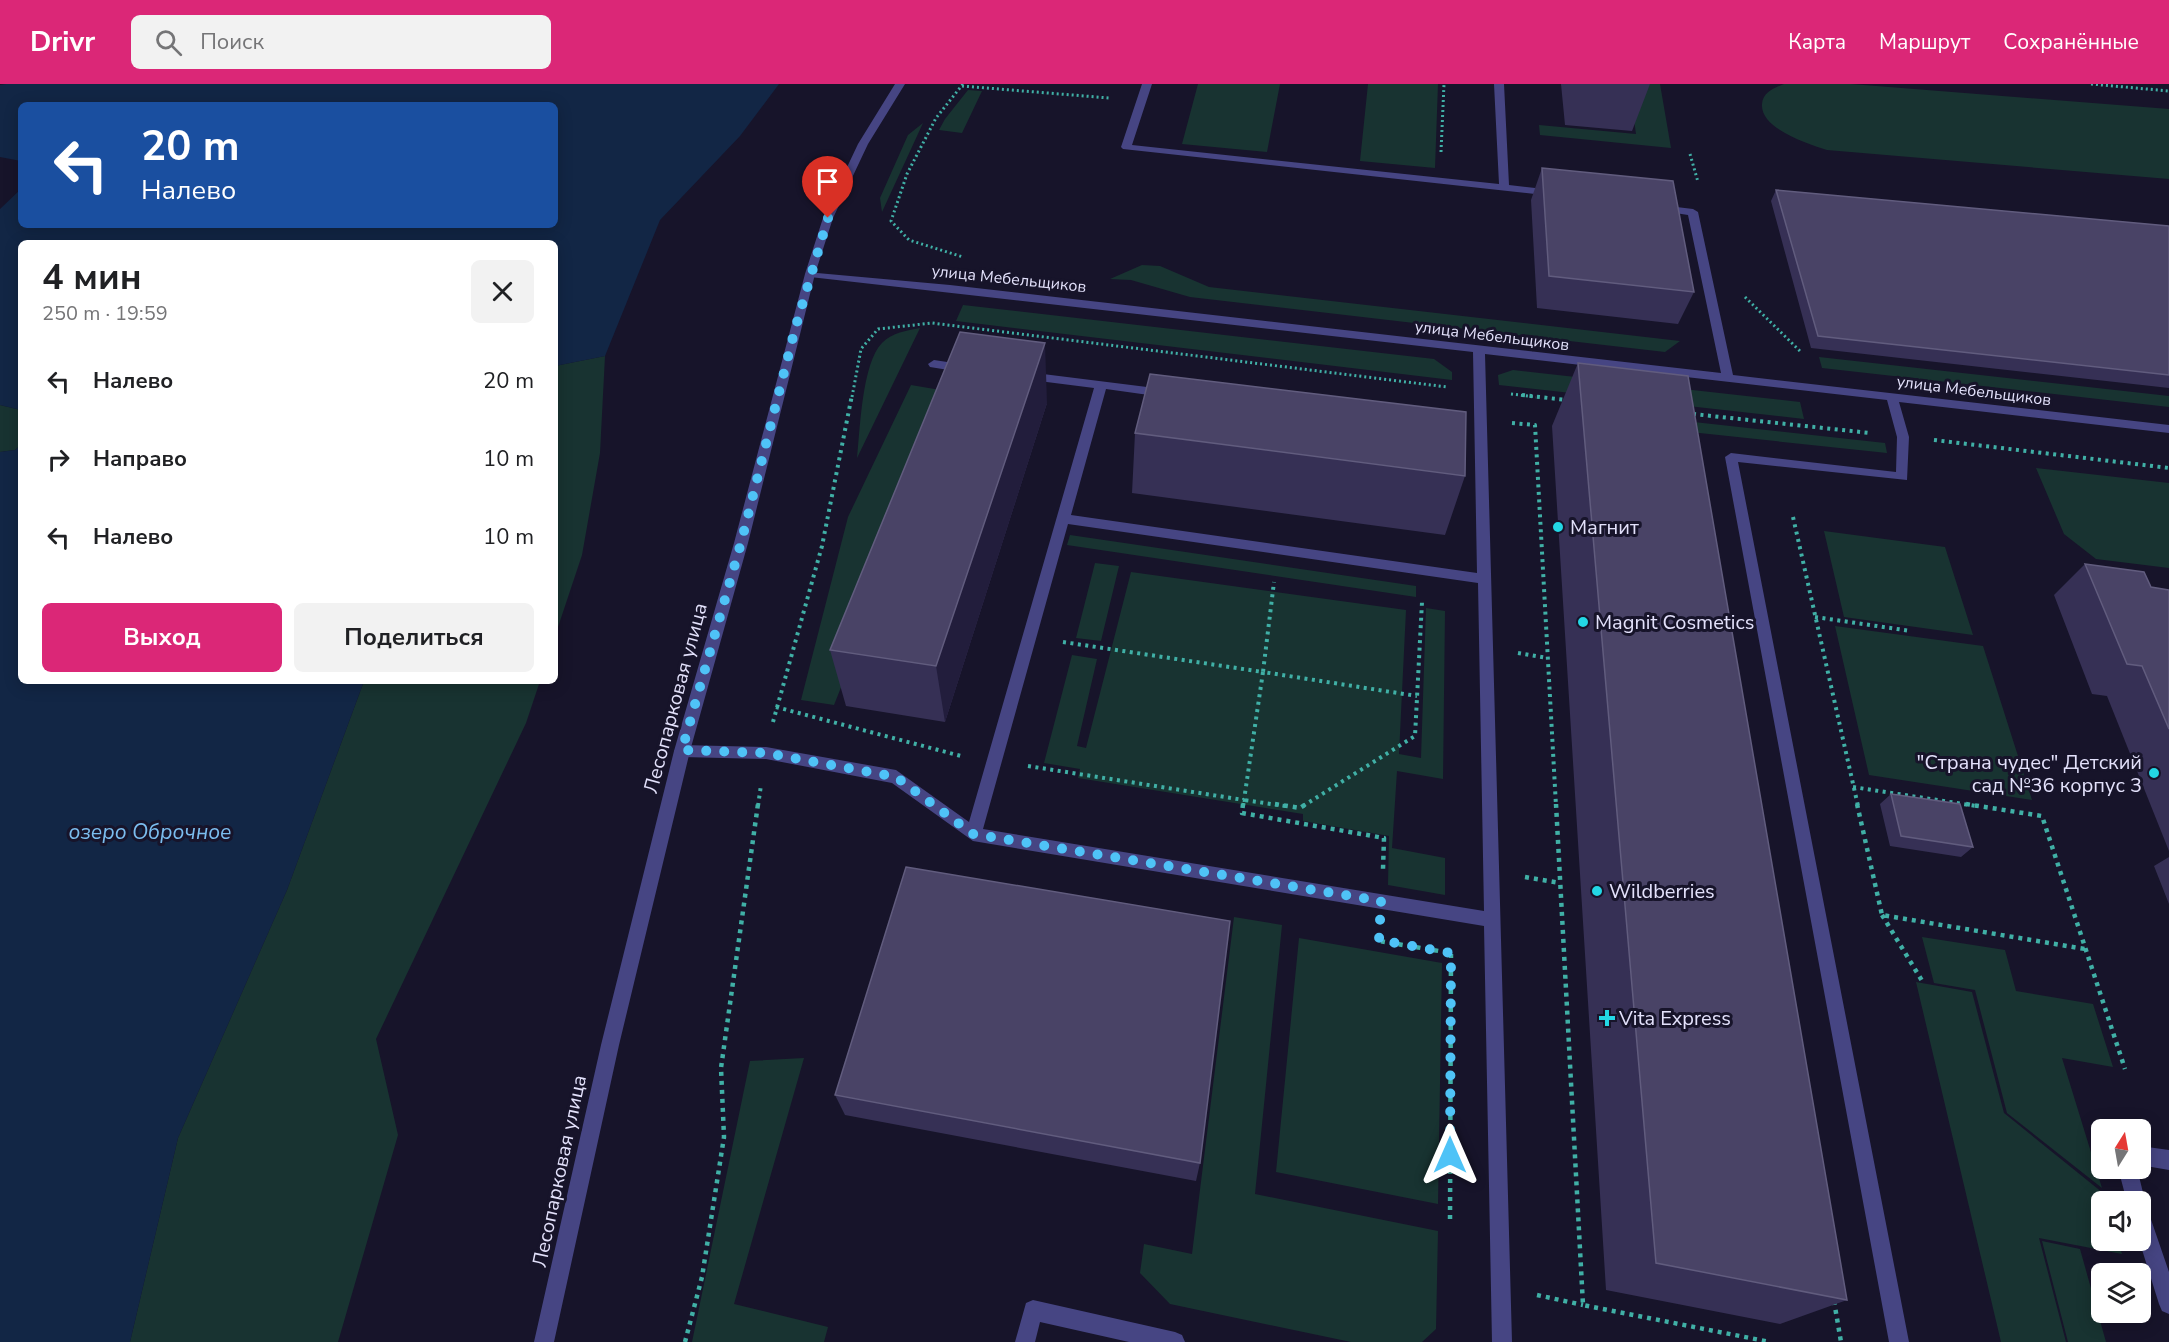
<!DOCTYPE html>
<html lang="ru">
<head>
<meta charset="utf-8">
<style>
  :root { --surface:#fff; --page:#f2f2f2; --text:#202124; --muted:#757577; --accent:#db2777 }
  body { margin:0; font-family:"Nunito Sans",sans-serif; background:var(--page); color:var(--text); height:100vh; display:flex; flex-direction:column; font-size:22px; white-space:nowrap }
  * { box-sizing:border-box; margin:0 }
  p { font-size:20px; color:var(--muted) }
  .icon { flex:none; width:33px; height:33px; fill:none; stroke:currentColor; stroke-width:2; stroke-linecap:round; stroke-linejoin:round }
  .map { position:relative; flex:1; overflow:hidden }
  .drawer { position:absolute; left:18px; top:156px; width:540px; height:444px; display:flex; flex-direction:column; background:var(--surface); border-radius:9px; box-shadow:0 3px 15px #0003 }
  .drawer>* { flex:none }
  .hud { position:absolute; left:18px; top:18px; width:540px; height:126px; border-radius:9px; box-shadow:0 3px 15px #0003; background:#1a4fa0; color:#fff; overflow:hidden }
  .needle { width:39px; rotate:11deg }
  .fabs { position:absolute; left:2091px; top:1035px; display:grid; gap:12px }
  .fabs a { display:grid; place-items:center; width:60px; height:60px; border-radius:9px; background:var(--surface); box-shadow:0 3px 15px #0003; font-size:30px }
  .pin { position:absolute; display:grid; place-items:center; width:51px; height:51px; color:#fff; margin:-62px -26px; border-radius:50% 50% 50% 0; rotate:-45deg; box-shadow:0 0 6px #0007 }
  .pin .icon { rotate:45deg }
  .me { position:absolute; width:66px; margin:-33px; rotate:0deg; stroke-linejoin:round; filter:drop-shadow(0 0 4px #0008) }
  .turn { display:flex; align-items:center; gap:21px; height:126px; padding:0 24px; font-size:27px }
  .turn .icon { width:78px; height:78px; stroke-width:2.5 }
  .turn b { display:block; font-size:42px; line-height:51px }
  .round { display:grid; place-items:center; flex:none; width:63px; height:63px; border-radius:9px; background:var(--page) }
  .overview { display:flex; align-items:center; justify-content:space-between; height:102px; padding:0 24px }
  h1 { font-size:36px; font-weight:700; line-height:45px }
  .button { display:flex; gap:12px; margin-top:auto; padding:12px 24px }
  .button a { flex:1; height:69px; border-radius:9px; background:var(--accent); color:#fff; font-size:24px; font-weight:700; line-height:69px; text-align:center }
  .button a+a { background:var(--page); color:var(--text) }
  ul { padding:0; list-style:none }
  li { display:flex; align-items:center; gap:18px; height:78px; padding:0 24px }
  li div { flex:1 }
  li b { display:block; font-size:22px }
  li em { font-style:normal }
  header { display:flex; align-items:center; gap:36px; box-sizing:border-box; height:84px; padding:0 30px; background:var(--accent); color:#fff }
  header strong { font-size:28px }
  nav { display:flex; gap:33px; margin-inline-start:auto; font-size:21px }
  .search { width:420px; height:54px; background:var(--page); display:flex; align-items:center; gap:15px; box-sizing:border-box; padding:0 21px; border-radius:9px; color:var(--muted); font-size:22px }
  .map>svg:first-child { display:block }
</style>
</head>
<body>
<header>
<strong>Drivr</strong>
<div class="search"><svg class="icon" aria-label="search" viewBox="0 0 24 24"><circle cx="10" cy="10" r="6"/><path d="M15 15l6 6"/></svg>Поиск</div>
<nav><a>Карта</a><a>Маршрут</a><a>Сохранённые</a></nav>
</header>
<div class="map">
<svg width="2169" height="1258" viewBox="0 0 2169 1258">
  <rect width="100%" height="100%" fill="#17142a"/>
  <path fill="#183331" d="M1198,0H1280L1267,68L1182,60Z
    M1368,0H1438L1435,84L1360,77Z
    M1629,0H1660L1671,64L1540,51L1539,41L1636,50Z
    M1784,0H1851L2169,25V95L1827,66C1809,60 1760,45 1762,20C1763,8 1774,4 1784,0Z
    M968,6L982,7L962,49L939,46L945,35Z
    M923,39L882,128L880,114L908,51Z
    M1142,181L1160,182L1209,203L1680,257L1665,268L1190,213L1131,196L1110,195Z
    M963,221L1434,275L1452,288V296L956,237Z
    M920,244L857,374C860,346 862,279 882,259C893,248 906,247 920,244Z
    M605,272L600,369L582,471L555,552V282Z
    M1819,273L2169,312V323L1822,284Z
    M1513,286L1800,318L1804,335L1499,301L1498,291Z
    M911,301L958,309L834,621L801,616L848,433Z
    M0,321L21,326V361L15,366L0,368Z
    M1603,328L1885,359L1887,369L1605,339Z
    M2036,384L2169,399V484L2096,475L2064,450Z
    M1824,447L1945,463L1973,551L1844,533Z
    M1070,451L1416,502V513L1067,461Z
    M1095,479L1119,482L1101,557L1076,554Z
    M1131,488L1406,526L1399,670L1421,674L1426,524L1445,527L1443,695L1397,687L1392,764L1445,774V811L1388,801L1389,752L1303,737V730L1078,694L1080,685L1044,679L1072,571L1097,575L1077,662L1086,664Z
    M1835,542L1983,562L2032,716L1869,691Z
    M364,597H540L526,639L376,955L398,1051L338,1258H130L178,1054L287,806Z
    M1234,833L1282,841L1255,1110L1438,1147L1436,1245L1422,1258H1351L1170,1220L1140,1189L1144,1160L1192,1170Z
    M1922,853L2005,866L2016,907L2093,920L2113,983L2062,974L2102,1104L2007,1029L1975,906L1934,899Z
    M1299,854L1442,879L1438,1120L1276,1088Z
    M1916,898L1972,908L2004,1029L2103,1109L2105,1117L2102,1118V1156L2118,1157L2122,1170L2039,1154L2066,1258H2001Z
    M804,974L734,1220L828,1243L824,1258H692L750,977Z
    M2042,1157L2080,1165L2106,1258H2068Z"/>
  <path fill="#122645" d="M6,0H779L740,52L660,136L605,272L555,282V159H21V326L0,321V125L21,105V141H555V21H21V77L0,73V1Z
    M21,361V597H364L287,806L178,1054L130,1258H0V368L15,366Z"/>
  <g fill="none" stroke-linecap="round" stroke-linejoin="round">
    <path stroke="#40b0a6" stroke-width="3" stroke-dasharray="2 3" stroke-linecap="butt" d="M963,0L936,34L907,90L891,137L909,156L963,173
      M2091,0L2169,7
      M962,2L1109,14
      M1441,68L1444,0
      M1690,70L1698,98
      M1745,213L1802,269
      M1511,310L1536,313
      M852,313L861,265L878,245L932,239L1447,303"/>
    <path stroke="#40b0a6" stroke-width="4" stroke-dasharray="3 4.5" stroke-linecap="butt" d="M1522,311L1566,316
      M1693,330L1870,349
      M1512,339L1535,341L1556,722
      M1934,356L2169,384
      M1793,433L1858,722
      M1815,533L1911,547
      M1063,558L1263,588L1274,498
      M1518,569L1547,574
      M776,623L961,672
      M773,638L822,462L852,311
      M1028,682L1244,716L1263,588L1417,612
      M1853,703L1976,722
      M758,722L761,701
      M1243,722L1244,716L1285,722
      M1303,722L1415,652L1422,518"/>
    <path stroke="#40b0a6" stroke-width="4.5" stroke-dasharray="4 5" stroke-linecap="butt" d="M1243,720L1242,729L1384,754L1383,785
      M1275,720L1300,724L1306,720
      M1556,720L1583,1221L1770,1258
      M1857,720L1882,831L2085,865
      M1966,720L2042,732L2125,985
      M1525,793L1560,799
      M1882,831L1924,900
      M1379,850V857L1451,869L1450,1139
      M1537,1211L1583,1221
      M1834,1217L1841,1258
      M685,1258L702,1193L724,1053L721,984L758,720"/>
    <path fill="#464583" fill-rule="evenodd" d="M1142,0H1152L1132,61L1499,100L1494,0H1504L1509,101L1553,106L1558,109L1553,112L1123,65L1121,63Z
      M1660,121L1693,125L1698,128L1733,291L2169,341V349L1899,318L1909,353L1907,396L1738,378L1909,1258H1889L1725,373L1731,369L1896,388L1897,353L1887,316L1485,270L1512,1258H1492L1484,842L973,757L892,699L766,675L682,673L677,671L674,667L677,663L682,661L766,663L896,686L969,738L1094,304L1023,295L1021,292L1027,288L1163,305L1169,309L1163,313L1106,305L1071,431L1477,489L1473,268L810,193L806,192V188L950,201L1721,289L1688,131L1656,126V122ZM1068,440L1478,499L1484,827L983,745Z
      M934,276L967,281L973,285L967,289L930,283L928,280Z
      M2140,1062L2169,1066V1086L2140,1081Z
      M2118,1084H2137L2146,1121L2169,1188V1230L2162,1227L2159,1220L2139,1156L2140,1118H2127Z
      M1033,1216L1175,1248L1182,1251L1185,1258H1129L1040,1238L1035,1258H1015L1026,1219Z"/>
    <path fill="#464583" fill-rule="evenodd" d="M895,0H905L868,60L833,134L815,190L748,459L690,667L619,961L554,1258H534L601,961L674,667L734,459L805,190L823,134L858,60Z"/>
  </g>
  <path fill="#363055" d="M1561,0H1650L1632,47L1565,41Z
    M1542,84L1694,208L1678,240L1537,224L1531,116Z
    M1776,106L2169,142V304L1811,264L1771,117Z
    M1578,279L1847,1216L1780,1240L1606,1206L1552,342Z
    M1047,319L945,638L846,622L830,566Z
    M1135,349L1465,392L1445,451L1132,409Z
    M2085,480L2151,503L2169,506V767L2107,612L2092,610L2054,511Z
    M1891,710L1973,763L1961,773L1890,762L1880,720Z
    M2169,773V820L2154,782Z
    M835,1011L1200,1079L1196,1097L845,1031Z"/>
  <path fill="#221d3c" d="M1045,259L1047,319L945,638L936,582Z"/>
  <path fill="#494366" stroke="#615c7e" stroke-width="1.5" d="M1542,84L1673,97L1694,208L1549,192Z
    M1776,106L2169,142V291L1818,252Z
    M960,248L1045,259L936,582L830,566Z
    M1578,279L1688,292L1847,1216L1656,1179Z
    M1150,290L1466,328L1465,392L1135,349Z
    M2085,480L2144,488L2151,503L2169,506V645L2142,582L2127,580Z
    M1891,710L1960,720L1973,763L1901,752Z
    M906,783L1230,837L1200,1079L835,1011Z"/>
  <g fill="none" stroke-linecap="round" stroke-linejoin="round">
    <path stroke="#4fc3f7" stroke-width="10" stroke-dasharray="0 18" d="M828,134L795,245L741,459L682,666L766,669L896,693L973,750L1381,817L1379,856L1451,869L1450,1071"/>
  </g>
  <g fill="#23d7e5" stroke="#17142a" stroke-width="2">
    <circle cx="1558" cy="443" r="6"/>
    <circle cx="1583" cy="538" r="6"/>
    <circle cx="2154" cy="689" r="6"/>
    <circle cx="1597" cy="807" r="6"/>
    <path d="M1604 925h6v6h6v6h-6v6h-6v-6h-6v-6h6z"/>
  </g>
  <g text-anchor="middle" stroke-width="6" stroke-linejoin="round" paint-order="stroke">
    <g font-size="16" fill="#e3e1fb" stroke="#17142a">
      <text transform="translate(1009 194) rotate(6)" y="6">улица Мебельщиков</text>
      <text transform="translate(1492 251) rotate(7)" y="6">улица Мебельщиков</text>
      <text transform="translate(1974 306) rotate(7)" y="6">улица Мебельщиков</text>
    </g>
    <g font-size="20" fill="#e3e1fb" stroke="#17142a" text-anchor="start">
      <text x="1570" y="450">Магнит</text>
      <text x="1595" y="545">Magnit Cosmetics</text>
      <text x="2142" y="685" text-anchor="end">"Страна чудес" Детский<tspan x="2142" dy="23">сад №36 корпус 3</tspan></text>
      <text x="1609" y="814">Wildberries</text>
      <text x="1619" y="941">Vita Express</text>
    </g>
    <g font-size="20" fill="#e3e1fb" stroke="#17142a">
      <text transform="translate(675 614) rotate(-75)" y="7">Лесопарковая улица</text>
      <text transform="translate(559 1087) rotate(-78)" y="7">Лесопарковая улица</text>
    </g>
    <g font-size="21" font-style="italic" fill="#7bbdef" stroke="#17142a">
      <text x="150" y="755">озеро Оброчное</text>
    </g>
  </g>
</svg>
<div class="fabs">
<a><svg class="needle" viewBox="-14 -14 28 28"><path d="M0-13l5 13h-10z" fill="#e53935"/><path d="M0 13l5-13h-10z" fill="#757577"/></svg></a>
<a><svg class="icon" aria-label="sound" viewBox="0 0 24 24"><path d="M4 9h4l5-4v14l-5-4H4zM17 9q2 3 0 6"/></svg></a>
<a><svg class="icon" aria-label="layers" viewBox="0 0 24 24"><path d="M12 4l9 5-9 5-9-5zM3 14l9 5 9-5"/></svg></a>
</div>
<div class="pin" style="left:828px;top:134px;background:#d93025"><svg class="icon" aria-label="arrive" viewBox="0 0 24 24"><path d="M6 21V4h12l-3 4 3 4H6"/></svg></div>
<svg class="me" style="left:1450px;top:1071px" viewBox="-20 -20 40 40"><path d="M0-17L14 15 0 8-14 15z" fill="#4fc3f7" stroke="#fff" stroke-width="4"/></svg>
<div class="hud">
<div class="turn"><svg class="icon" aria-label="left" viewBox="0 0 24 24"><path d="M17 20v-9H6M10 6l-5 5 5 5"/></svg><div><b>20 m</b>Налево</div></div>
</div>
<section class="drawer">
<div class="overview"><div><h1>4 мин</h1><p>250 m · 19:59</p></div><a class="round"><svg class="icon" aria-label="close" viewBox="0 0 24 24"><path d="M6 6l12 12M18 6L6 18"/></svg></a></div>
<ul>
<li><svg class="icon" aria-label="left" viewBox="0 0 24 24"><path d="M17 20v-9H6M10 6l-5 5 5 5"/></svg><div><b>Налево</b></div><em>20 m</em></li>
<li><svg class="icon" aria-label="right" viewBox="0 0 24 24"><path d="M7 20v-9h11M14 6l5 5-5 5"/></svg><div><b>Направо</b></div><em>10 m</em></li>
<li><svg class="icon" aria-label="left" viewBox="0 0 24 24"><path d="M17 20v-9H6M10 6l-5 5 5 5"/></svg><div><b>Налево</b></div><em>10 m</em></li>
</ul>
<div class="button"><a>Выход</a><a>Поделиться</a></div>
</section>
</div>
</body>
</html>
